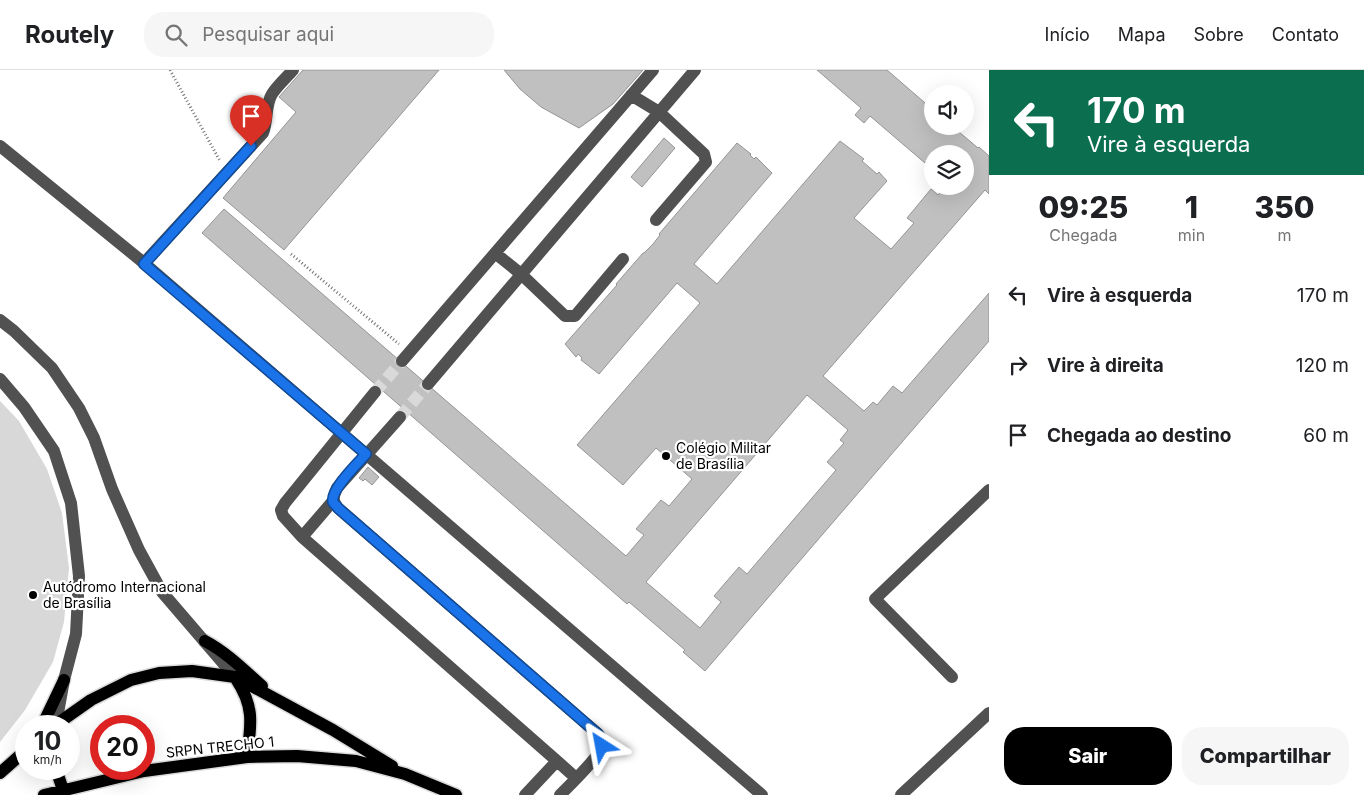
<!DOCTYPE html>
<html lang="pt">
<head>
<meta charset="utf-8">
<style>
  :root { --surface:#fff; --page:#f6f6f6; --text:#202124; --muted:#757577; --line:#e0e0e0; --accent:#000 }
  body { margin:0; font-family:Inter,sans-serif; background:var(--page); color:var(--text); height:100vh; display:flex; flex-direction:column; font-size:19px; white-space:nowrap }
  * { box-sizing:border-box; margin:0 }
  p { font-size:16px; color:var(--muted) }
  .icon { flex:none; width:28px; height:28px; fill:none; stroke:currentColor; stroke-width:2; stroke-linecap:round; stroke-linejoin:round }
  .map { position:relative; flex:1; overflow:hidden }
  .panel { display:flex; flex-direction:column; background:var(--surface); width:375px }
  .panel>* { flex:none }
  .guide { background:#0b6e4f; color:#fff; overflow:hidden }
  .fabs { position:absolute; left:924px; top:15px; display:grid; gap:10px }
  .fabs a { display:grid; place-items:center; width:50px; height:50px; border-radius:50%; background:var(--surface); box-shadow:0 5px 20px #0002; font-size:25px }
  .speed { position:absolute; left:15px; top:645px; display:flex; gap:10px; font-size:25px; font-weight:700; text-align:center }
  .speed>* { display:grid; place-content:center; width:65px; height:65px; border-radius:50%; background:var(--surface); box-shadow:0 5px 20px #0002; line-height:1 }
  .speed small { font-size:12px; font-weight:400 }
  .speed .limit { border:8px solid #d22; background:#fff; color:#111 }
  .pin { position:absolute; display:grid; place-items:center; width:42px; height:42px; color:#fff; margin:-51px -21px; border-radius:50% 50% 50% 0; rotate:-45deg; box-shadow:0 0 5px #0007 }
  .pin .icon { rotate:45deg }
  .me { position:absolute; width:55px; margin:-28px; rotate:326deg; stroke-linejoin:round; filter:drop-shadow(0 0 4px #0008) }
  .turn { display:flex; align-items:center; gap:18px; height:105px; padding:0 15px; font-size:22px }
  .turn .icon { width:65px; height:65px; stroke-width:2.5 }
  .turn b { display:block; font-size:35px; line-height:42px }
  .eta { display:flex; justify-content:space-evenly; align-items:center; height:85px; text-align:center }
  .eta b { font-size:30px; font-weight:800; line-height:35px }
  .primary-button { display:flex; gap:10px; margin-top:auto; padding:10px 15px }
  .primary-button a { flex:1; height:58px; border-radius:20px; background:var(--accent); color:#fff; font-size:20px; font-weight:800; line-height:58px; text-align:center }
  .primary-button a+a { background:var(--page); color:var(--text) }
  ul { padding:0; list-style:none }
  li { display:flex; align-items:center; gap:15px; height:70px; padding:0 15px }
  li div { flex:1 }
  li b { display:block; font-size:19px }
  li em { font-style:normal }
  header { display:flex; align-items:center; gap:30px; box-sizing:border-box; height:70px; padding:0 25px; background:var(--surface); border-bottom:1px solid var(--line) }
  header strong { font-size:24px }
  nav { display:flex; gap:28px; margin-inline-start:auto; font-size:18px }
  .search { width:350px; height:45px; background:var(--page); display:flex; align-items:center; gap:12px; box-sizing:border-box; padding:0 18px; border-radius:20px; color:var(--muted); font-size:19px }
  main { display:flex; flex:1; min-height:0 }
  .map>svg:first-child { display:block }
</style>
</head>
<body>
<header>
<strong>Routely</strong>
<div class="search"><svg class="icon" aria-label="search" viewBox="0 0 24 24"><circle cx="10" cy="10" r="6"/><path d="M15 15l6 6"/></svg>Pesquisar aqui</div>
<nav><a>Início</a><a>Mapa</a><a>Sobre</a><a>Contato</a></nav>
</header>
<main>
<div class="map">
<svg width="989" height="725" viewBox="0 0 989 725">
  <rect width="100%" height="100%" fill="#fff"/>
  <path fill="#d8d8d8" d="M0,331L19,351L47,399L62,443L69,498L64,552L53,592L25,640L0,672Z"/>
  <path fill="#c0c0c0" stroke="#959595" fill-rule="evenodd" d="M303,0H439L284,180L223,128L296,42L279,27Z
    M504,0H643L613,34L579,58L541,37L520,19Z
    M817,0H887L932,39V56H952L978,78L979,77L989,86V124L985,120L823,306L864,341L873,332L877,335L893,316L902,323L989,223V271L705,601L683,582L685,580L629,532L627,534L202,163L224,139L626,486L644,465L636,459L661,430L669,436L692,409L656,378L623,415L577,375L700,233L677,213L599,304L581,290L582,288L578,284L576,287L565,274L617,215L616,214L643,183H644L653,174L660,165L659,164L737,73L751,84L750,85L754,89L756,87L772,103L694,194L717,214L840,71L864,89L862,91L877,104L879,102L887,111L854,148L891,179L914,153L907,148L931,119L938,125L946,116H965V84H932V99L870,46L864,53L855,45L861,38ZM807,325L848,360L840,370L844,373L827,392L836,400L747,504L739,497L714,526L721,532L700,558L646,512Z
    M664,68L675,78L642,117L631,107Z
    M368,397L379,407L372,415L365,409L363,411L359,408Z"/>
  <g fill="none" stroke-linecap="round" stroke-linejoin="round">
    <path stroke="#d9d9d9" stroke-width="12" stroke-dasharray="12 6" stroke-linecap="butt" d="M375,322L402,291
      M400,347L428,314"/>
    <defs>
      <path id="major" d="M205,571C226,582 244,600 262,616
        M236,609C255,637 251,655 247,687
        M42,656L64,610
        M54,656L91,630L131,610L159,603L192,601L235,607L333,660L392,696
        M56,699L63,720
        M0,703L26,680
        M44,725L144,701L247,687L297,686L356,691L405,704L456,725"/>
    </defs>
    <use href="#major" stroke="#dbdbdb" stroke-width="15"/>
    <path stroke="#737373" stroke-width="3" stroke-dasharray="1 2.5" stroke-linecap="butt" d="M170,0L220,91
      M291,184L399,274"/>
    <path stroke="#515151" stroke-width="12" d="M631,25L659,42L704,84L706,92L656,150
      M0,76L144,193L762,725
      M495,183L521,204L565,246H575L623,189
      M144,193L263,63C268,51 265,35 272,24C277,16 286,8 293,0
      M0,250L14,261L52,298L79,338L94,368L112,419L139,480L162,522L235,607
      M402,291L653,0
      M0,309L24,337L54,381L71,433L79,506L76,564L64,610L56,654
      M428,314L695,0
      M375,322L285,433L281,440L283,446L302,467L557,691L525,725
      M400,347L337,418C333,427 332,430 338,438L598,664C600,667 602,671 602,675C601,685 569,716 560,725
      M302,467L333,431
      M952,607L875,529L989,420
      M557,691L576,708
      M901,725L989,643"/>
    <use href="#major" stroke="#000" stroke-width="12"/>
  </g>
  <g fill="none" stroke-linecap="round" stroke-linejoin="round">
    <defs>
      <path id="route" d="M251,76L144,194L366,384C358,393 330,420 333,432C334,434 337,436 338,438L598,664L601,668L602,676"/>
    </defs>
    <use href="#route" stroke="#114b97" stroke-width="12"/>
    <use href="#route" stroke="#1a73e8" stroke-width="9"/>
  </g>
  <g fill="#000" stroke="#fff" stroke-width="2">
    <circle cx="666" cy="386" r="5"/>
    <circle cx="33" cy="525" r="5"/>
  </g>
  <g text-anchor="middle" stroke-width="4.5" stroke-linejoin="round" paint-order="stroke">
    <g font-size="14" fill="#000" stroke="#fff" text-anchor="start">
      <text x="676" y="383">Colégio Militar<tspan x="676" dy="16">de Brasília</tspan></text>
      <text x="43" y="522">Autódromo Internacional<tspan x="43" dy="16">de Brasília</tspan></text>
    </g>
    <g font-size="14" fill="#000" stroke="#fff">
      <text transform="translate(220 677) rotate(-6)" y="5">SRPN TRECHO 1</text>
    </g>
  </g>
</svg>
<div class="fabs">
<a><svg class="icon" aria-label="sound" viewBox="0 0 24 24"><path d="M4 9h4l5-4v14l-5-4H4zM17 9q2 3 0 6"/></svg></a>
<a><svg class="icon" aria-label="layers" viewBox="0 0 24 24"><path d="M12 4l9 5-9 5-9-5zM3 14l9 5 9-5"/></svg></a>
</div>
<div class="speed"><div>10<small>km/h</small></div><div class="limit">20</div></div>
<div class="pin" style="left:251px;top:76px;background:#d93025"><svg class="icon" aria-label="arrive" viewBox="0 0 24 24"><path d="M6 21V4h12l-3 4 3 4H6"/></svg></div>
<svg class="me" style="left:602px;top:676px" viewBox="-20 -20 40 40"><path d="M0-17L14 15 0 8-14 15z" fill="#1a73e8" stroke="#fff" stroke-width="4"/></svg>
</div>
<section class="panel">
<div class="guide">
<div class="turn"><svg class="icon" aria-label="left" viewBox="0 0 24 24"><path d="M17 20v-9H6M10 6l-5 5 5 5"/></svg><div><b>170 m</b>Vire à esquerda</div></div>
</div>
<div class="eta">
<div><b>09:25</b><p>Chegada</p></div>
<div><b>1</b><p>min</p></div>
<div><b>350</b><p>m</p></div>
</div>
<ul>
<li><svg class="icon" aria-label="left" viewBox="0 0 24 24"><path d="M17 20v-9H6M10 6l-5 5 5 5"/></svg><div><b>Vire à esquerda</b></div><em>170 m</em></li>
<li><svg class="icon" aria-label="right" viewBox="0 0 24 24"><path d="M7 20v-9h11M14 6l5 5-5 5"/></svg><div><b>Vire à direita</b></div><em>120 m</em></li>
<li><svg class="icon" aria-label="arrive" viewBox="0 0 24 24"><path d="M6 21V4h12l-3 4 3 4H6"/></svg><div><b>Chegada ao destino</b></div><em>60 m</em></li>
</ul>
<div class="primary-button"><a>Sair</a><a>Compartilhar</a></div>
</section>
</main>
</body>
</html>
